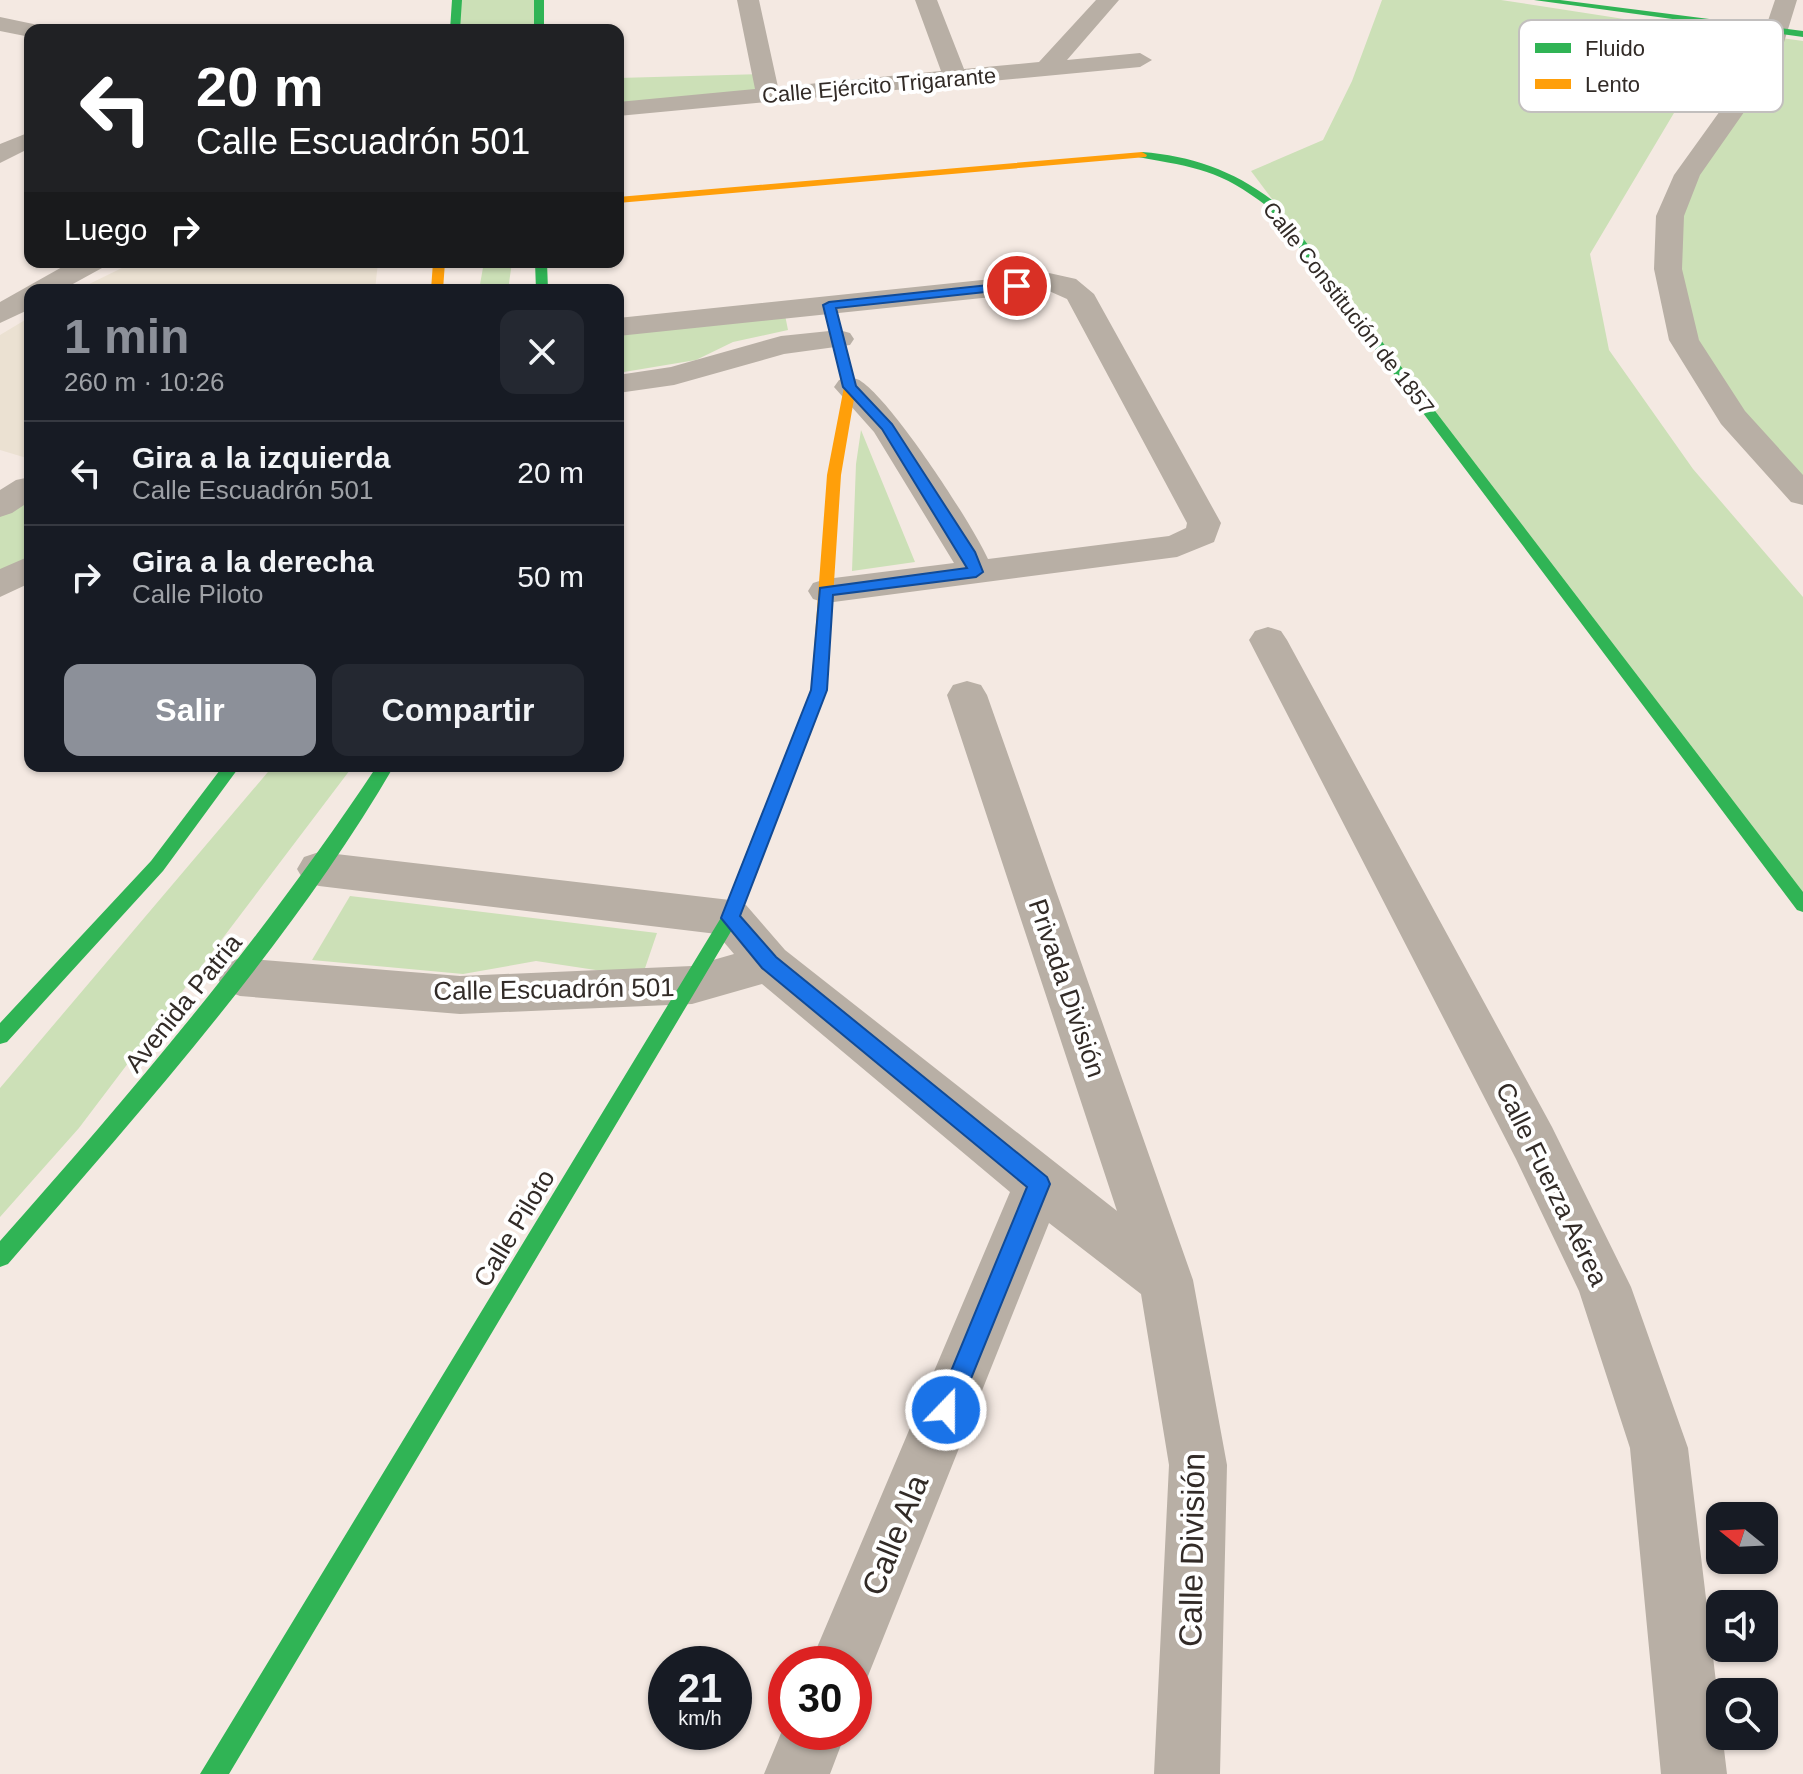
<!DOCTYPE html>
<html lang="es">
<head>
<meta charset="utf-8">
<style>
  :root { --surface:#171b24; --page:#242831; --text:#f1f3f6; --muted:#9ea1a6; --line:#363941; --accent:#8c9099 }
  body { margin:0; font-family:Arial,sans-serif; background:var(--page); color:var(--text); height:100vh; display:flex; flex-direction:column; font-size:30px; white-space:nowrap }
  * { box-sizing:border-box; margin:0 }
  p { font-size:26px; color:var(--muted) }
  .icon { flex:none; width:44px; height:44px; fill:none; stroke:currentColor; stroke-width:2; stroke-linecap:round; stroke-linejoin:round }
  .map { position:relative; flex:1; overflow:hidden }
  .panel { position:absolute; left:24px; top:284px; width:600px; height:488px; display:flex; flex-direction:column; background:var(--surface); border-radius:16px; box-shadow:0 2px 6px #0004 }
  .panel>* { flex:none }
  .guide { position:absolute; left:24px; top:24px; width:600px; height:244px; border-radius:16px; box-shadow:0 2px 6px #0004; background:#202124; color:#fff; overflow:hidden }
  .needle { width:52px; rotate:288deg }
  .fabs { position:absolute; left:1706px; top:1502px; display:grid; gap:16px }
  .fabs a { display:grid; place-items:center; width:72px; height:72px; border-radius:16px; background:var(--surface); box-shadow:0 2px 6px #0004; font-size:40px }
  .speed { position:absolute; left:648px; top:1646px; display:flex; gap:16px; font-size:40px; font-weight:700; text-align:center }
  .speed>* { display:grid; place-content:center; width:104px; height:104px; border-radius:50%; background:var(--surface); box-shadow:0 2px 6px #0004; line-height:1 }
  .speed small { font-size:20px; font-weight:400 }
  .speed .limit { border:12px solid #d22; background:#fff; color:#111 }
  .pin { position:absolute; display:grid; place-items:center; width:68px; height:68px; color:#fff; margin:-34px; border:4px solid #fff; border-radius:50%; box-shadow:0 2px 8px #0007 }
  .me { position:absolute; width:88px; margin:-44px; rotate:22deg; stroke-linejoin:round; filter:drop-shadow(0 0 6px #0008) }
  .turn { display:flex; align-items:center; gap:28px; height:168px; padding:0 40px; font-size:36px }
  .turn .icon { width:104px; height:104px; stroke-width:2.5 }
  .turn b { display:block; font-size:56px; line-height:68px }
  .then { display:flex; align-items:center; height:76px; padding:0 40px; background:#0003; gap:16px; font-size:30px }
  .round { display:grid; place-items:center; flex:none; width:84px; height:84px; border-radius:16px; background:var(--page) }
  .summary { display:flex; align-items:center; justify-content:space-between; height:136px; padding:0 40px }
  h1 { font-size:48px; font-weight:700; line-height:60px; color:var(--accent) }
  .action { display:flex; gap:16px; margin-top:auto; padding:16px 40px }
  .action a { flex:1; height:92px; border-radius:16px; background:var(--accent); color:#fff; font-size:32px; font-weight:700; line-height:92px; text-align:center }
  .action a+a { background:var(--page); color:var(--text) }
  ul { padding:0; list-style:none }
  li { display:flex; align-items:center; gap:24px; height:104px; padding:0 40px; border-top:2px solid var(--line) }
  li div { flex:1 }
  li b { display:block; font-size:30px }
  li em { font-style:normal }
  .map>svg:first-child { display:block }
</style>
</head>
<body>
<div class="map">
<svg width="1803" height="1774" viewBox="0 0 1803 1774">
  <rect width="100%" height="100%" fill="#f4e9e2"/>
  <path fill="#ebe1d2" d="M134,262H378L375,290H77Z
    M30,317V459L0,450V335Z"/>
  <path fill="#cce0b7" d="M457,0H538L537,30H455Z
    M1382,0H1501L1721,34L1590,254L1609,350L1693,469L1803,597V908L1251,171L1323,140L1352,81Z
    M1774,37L1803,41V496L1732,417L1668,269L1687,175Z
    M763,74L768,95L618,109V78Z
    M484,262H512L508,290H479Z
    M785,315L788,330L733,342L696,360L618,373V334Z
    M861,430L915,562L852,571L856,464Z
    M30,487V566L0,585V507Z
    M273,766H353L79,1128L0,1217V1088Z
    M350,896L657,933L642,977L536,961L463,974L312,960Z"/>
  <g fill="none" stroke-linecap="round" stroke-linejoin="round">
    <path fill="#b8afa5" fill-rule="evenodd" d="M1675,87L1741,93L1749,98L1741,103L1675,97L1557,99L1549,94L1557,89Z"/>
    <path fill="#b8afa5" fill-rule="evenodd" d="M737,0H759L778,87L941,71L915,0H937L964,69L1039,62L1096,0H1119L1067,60L1140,53L1152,60L1140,67L618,116V102L755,89Z
      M1775,0H1797L1777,65L1700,175L1684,216L1682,269L1699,340L1745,411L1803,475V505L1791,502L1721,424L1669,340L1654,269L1656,216L1674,175L1753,65Z
      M0,17L38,25L41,30H30V37L0,31Z
      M30,132V148L0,163V144Z
      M71,262H106L102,268L62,290H30V309L0,323V302Z
      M1049,273L1076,279L1094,294L1221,523L1214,542L1177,557L826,603L813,599L808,591L813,583L826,579L954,563L874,432L834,387L839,380C847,378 855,376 862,382C894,404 971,522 988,559L1169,536L1186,528L1187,523L1067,299L1049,291L618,336V318Z
      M839,330L850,333L854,339L850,345L784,354L674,385L618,393V375L671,367L781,336Z
      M30,477V501L12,513L0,517V490L16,480Z
      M30,556V583L0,597V569Z
      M1268,627L1281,631L1287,640L1552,1127L1631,1287L1688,1448L1727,1774H1661L1630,1448L1579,1291L1516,1159L1249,640L1255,631Z
      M967,681L981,685L987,695L1193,1280L1227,1465L1220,1774H1154L1169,1465L1141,1294L1049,1223L864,1686L854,1691V1664H810L1010,1192L762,984L692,1004L460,1014L240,996L224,990L217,977L224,964L240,958L460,976L692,966L734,954L717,934L319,886L304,881L297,869L304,857L319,852L730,900L746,905L785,950L1117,1211L947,695L953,685Z
      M786,1721V1732H846L830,1774H764Z"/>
    <path fill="#30b455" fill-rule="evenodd" d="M452,0H462L460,30H450Z
      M534,0H544V30H534Z
      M1534,0H1560L1803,31V37Z
      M1142,152C1193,156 1235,171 1276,203L1803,892V912L1797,910L1268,207C1219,169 1197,168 1138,157L1137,155Z
      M535,262H547L548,290H536Z
      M223,766H240L163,871L7,1042L0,1044V1023L151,861Z
      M377,766H394C291,943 142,1109 8,1264L0,1267V1241C135,1089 265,935 377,766Z
      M752,854L761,861L736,923L229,1774H200L722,916L743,861Z"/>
    <path fill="#ff9f0a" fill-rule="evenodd" d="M1142,152L1147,155L1146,157L618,203V197Z
      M433,262H445L443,290H431Z
      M829,301L835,305L856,387L841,475L827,690L761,861L752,868L743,861L811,690L827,475L844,387L823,305Z"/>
  </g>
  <path fill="#1a73e8" stroke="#114b97" stroke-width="2" d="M1017,282L1023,286L1022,288L836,308L856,386L892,424L975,552L983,572L976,577L833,595L827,690L740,916L776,957L1047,1177L1050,1184L955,1418L946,1422L938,1418L935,1410L1027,1187L762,968L721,918L811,690L820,588L967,568L882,429L843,387L823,305L829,302Z"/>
  <g text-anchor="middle" stroke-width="8" stroke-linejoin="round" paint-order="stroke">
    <g font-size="22" fill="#322b27" stroke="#fff">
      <text transform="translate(879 85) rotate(-5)" y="8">Calle Ejército Trigarante</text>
      <text transform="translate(1349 308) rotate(52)" y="8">Calle Constitución de 1857</text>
    </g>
    <g font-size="26" fill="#322b27" stroke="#fff">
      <text transform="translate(1067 988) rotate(71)" y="9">Privada División</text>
      <text transform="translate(554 989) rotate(-1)" y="9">Calle Escuadrón 501</text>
      <text transform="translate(183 1003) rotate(-51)" y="9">Avenida Patria</text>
      <text transform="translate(1552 1184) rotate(64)" y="9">Calle Fuerza Aérea</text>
      <text transform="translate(514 1228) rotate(-59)" y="9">Calle Piloto</text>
    </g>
    <g font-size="32" fill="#322b27" stroke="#fff">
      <text transform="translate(895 1535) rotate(-68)" y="11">Calle Ala</text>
      <text transform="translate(1192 1550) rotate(-89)" y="11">Calle División</text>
    </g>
  </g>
  <rect x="1519" y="20" width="264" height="92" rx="12" fill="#fff" stroke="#c2bfbe" stroke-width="2"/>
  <rect x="1535" y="43" width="36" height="10" fill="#30b455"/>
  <rect x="1535" y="79" width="36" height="10" fill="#ff9f0a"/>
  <g font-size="22" fill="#322b27">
    <text x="1585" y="56">Fluido</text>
    <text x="1585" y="92">Lento</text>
  </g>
</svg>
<div class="fabs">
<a><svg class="needle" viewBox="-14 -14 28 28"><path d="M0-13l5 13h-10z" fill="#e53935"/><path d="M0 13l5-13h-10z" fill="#9ea1a6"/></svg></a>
<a><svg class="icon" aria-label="sound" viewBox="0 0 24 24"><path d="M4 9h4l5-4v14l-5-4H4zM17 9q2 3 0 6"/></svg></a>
<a><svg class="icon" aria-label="search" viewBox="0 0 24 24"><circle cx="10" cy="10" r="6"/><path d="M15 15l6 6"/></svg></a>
</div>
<div class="speed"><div>21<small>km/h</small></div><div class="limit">30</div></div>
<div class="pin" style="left:1017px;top:286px;background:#d93025"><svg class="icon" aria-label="arrive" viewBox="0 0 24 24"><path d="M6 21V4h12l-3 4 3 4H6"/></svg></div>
<svg class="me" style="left:946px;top:1410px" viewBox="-20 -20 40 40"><circle r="17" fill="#1a73e8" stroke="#fff" stroke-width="3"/><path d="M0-11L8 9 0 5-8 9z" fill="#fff"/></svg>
<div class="guide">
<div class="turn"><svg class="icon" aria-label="left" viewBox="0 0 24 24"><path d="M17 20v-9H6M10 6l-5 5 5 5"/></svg><div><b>20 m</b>Calle Escuadrón 501</div></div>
<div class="then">Luego<svg class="icon" aria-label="right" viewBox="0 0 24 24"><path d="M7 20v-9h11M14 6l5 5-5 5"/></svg></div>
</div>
<section class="panel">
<div class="summary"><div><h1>1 min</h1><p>260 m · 10:26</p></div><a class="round"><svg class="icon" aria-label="close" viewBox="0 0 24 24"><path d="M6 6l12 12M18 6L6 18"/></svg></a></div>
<ul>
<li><svg class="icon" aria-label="left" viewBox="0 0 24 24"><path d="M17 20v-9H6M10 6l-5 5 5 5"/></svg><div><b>Gira a la izquierda</b><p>Calle Escuadrón 501</p></div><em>20 m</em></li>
<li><svg class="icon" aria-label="right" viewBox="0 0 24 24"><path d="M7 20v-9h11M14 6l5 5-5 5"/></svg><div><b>Gira a la derecha</b><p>Calle Piloto</p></div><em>50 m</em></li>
</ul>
<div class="action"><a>Salir</a><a>Compartir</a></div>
</section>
</div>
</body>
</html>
